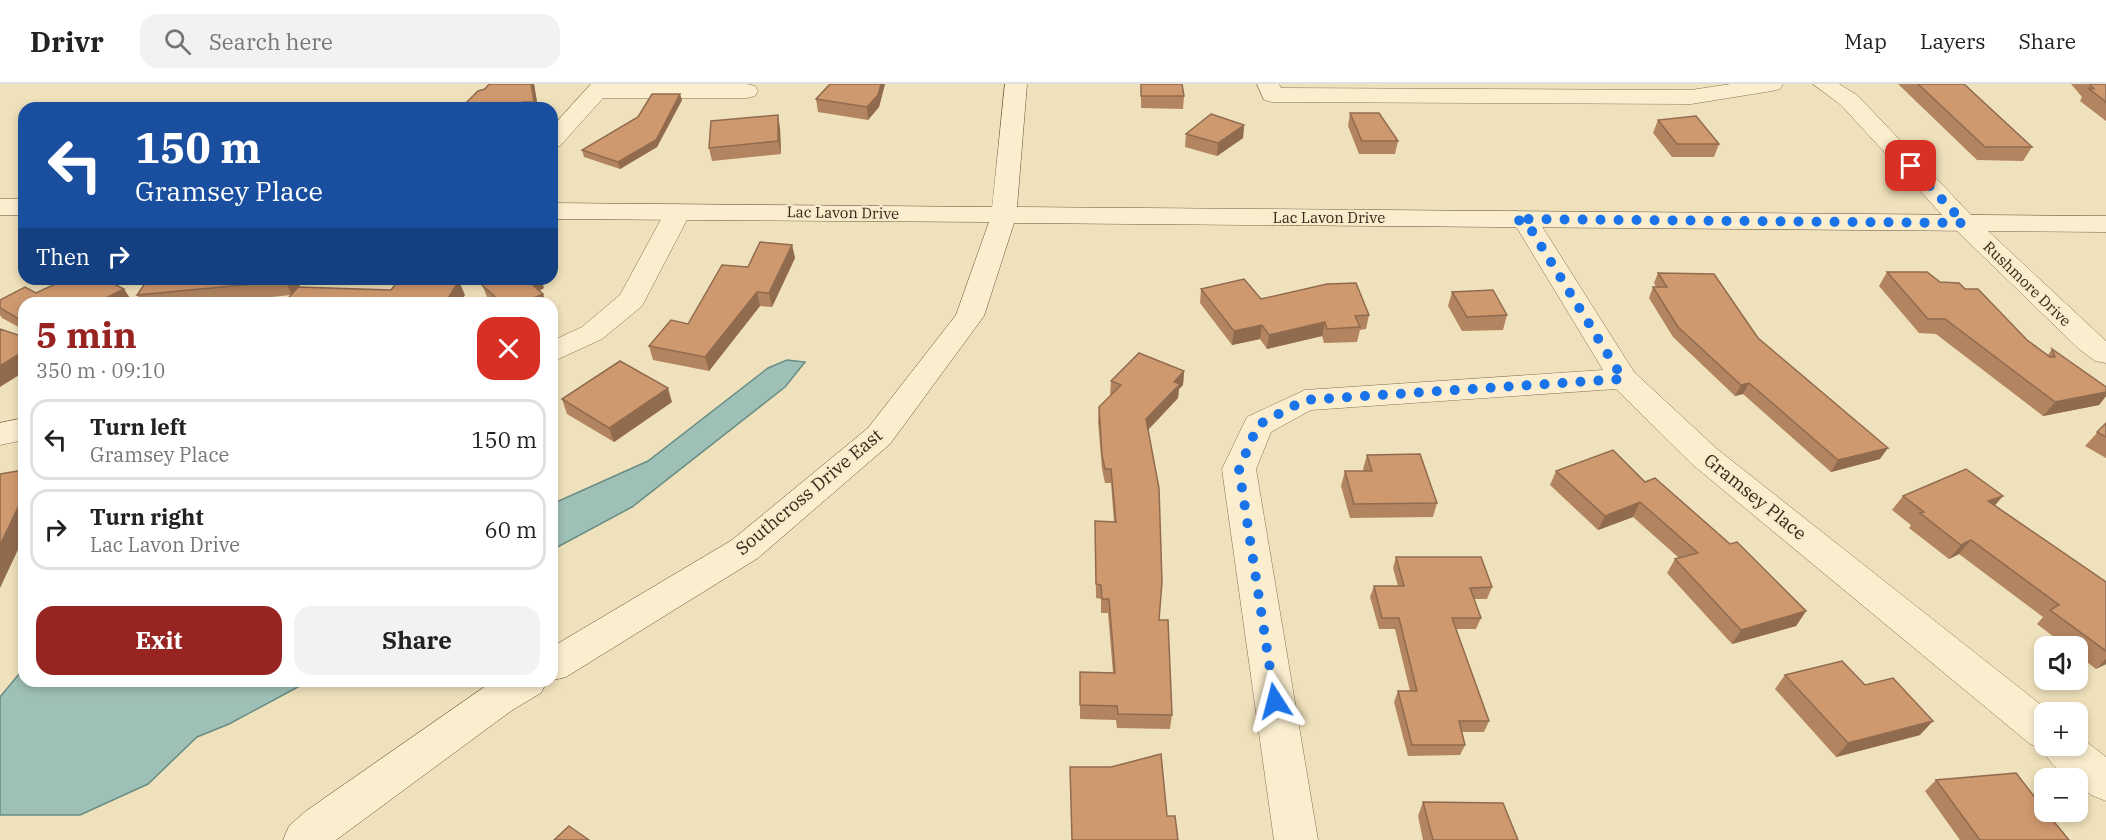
<!DOCTYPE html>
<html lang="en">
<head>
<meta charset="utf-8">
<style>
  :root { --surface:#fff; --page:#f2f2f2; --text:#222; --muted:#767676; --line:#e0e0e0; --accent:#982422 }
  body { margin:0; font-family:"IBM Plex Serif",serif; background:var(--page); color:var(--text); height:100vh; display:flex; flex-direction:column; font-size:22px; white-space:nowrap }
  * { box-sizing:border-box; margin:0 }
  p { font-size:20px; color:var(--muted) }
  .icon { flex:none; width:33px; height:33px; fill:none; stroke:currentColor; stroke-width:2; stroke-linecap:round; stroke-linejoin:round }
  .map { position:relative; flex:1; overflow:hidden }
  .side { position:absolute; left:18px; top:213px; width:540px; height:390px; display:flex; flex-direction:column; background:var(--surface); border-radius:18px; box-shadow:0 3px 9px #0003 }
  .side>* { flex:none }
  .banner { position:absolute; left:18px; top:18px; width:540px; height:183px; border-radius:18px; box-shadow:0 3px 9px #0003; background:#1a4fa0; color:#fff; overflow:hidden }
  .fabs { position:absolute; left:2034px; top:552px; display:grid; gap:12px }
  .fabs a { display:grid; place-items:center; width:54px; height:54px; border-radius:12px; background:var(--surface); box-shadow:0 3px 9px #0003; font-size:30px }
  .pin { position:absolute; display:grid; place-items:center; width:51px; height:51px; color:#fff; margin:-26px; border-radius:12px; box-shadow:0 3px 9px #0006 }
  .me { position:absolute; width:66px; margin:-33px; rotate:351deg; stroke-linejoin:round; filter:drop-shadow(0 0 4px #0008) }
  .turn { display:flex; align-items:center; gap:21px; height:126px; padding:0 18px; font-size:27px }
  .turn .icon { width:78px; height:78px; stroke-width:2.5 }
  .turn b { display:block; font-size:42px; line-height:51px }
  .then { display:flex; align-items:center; height:57px; padding:0 18px; background:#0003; gap:12px; font-size:22px }
  .round { display:grid; place-items:center; flex:none; width:63px; height:63px; border-radius:18px; background:var(--page) }
  .overview { display:flex; align-items:center; justify-content:space-between; height:102px; padding:0 18px }
  h1 { font-size:36px; font-weight:700; line-height:45px; color:var(--accent) }
  .button { display:flex; gap:12px; margin-top:auto; padding:12px 18px }
  .button a { flex:1; height:69px; border-radius:18px; background:var(--accent); color:#fff; font-size:24px; font-weight:700; line-height:69px; text-align:center }
  .button a+a { background:var(--page); color:var(--text) }
  ul { padding:0; list-style:none }
  li { display:flex; align-items:center; gap:18px; height:81px; margin:0 12px 9px; padding:0 6px; border:3px solid var(--line); border-radius:18px }
  li div { flex:1 }
  li b { display:block; font-size:22px }
  li em { font-style:normal }
  header { display:flex; align-items:center; gap:36px; box-sizing:border-box; height:84px; padding:0 30px; background:var(--surface); border-bottom:2px solid var(--line) }
  header strong { font-size:28px }
  nav { display:flex; gap:33px; margin-inline-start:auto; font-size:21px }
  .search { width:420px; height:54px; background:var(--page); display:flex; align-items:center; gap:15px; box-sizing:border-box; padding:0 21px; border-radius:18px; color:var(--muted); font-size:22px }
  .map>svg:first-child { display:block }
</style>
</head>
<body>
<header>
<strong>Drivr</strong>
<div class="search"><svg class="icon" aria-label="search" viewBox="0 0 24 24"><circle cx="10" cy="10" r="6"/><path d="M15 15l6 6"/></svg>Search here</div>
<nav><a>Map</a><a>Layers</a><a>Share</a></nav>
</header>
<div class="map">
<svg width="2106" height="756" viewBox="0 0 2106 756">
  <rect width="100%" height="100%" fill="#efe1bb"/>
  <path fill="#9fc0b7" stroke="#678d84" stroke-width="1.5" d="M787,276L805,278L785,303L632,423L552,466V420L648,377L768,284Z
    M24,584V597H309L229,640L197,653L148,700L80,731H0V613Z"/>
  <g fill="none" stroke-linecap="round" stroke-linejoin="round">
    <defs>
      <path id="street" d="M591,0H747L755,2L758,7L755,12L747,14H603L560,62L552,64V43Z
        M1257,0H1279L1281,4L1691,6L1731,0H1783L1780,5L1772,7L1691,20L1272,18L1264,16Z
        M1813,0H1839L1857,11L1973,133L2106,257V279L2095,277L2079,265L1955,145L1841,21Z
        M678,120L687,123L691,128L642,222L602,255L552,278V257L582,243L620,211L665,128L669,123Z
        M1515,127L1536,133L1634,288L1717,365L2050,628H2044V662H2078V651L2106,673V717L2091,711L2078,700V694C2063,694 2048,677 2042,665L2030,660L1693,381L1616,305L1311,326L1271,348L1256,385L1318,756H1274L1222,385L1247,333L1305,306L1603,286L1517,144L1506,140L1502,135L1506,130Z
        M24,334V356L0,361V339Z"/>
      <path id="secondary" d="M1005,0H1027L1017,123L2106,132V148L1014,139L984,232L890,360L758,474L566,593L549,597H552V563L732,456L868,344L956,231L989,138L552,135V119L992,123Z
        M0,115H24V131H0Z
        M493,597H547L541,609L511,627L336,756H283L289,742L306,727Z"/>
    </defs>
    <use href="#street" stroke="#867054" stroke-width="1"/>
    <use href="#secondary" stroke="#685138" stroke-width="1"/>
    <use href="#street" fill="#faeece" fill-rule="evenodd"/>
    <use href="#secondary" fill="#faeece" fill-rule="evenodd"/>
  </g>
  <path fill="#b2845f" d="M489,0H534L538,24H461L485,5Z
    M830,0H885L879,23L868,36L818,28L816,15Z
    M1141,0H1182L1184,12L1183,25L1141,24Z
    M1898,0H1964L2032,63L2023,77L1977,76Z
    M2071,0H2106V37L2080,17L2082,13Z
    M682,16L657,63L620,85L584,73L582,66Z
    M1350,29L1398,57L1395,70H1359L1348,42Z
    M1658,36L1719,60L1714,73H1672L1653,49Z
    M1244,41L1243,54L1217,72L1185,63L1186,50Z
    M780,44L781,70L712,77L709,64Z
    M792,161L795,174L772,223L760,222L709,287L653,276L649,262L688,240L748,183Z
    M1887,188L1940,198L1965,205L2027,256L2048,271L2052,265L2106,303V312L2099,321L2043,332L1936,250L1919,249L1879,202Z
    M1658,189L1758,254L1880,375L1831,388L1743,310L1735,312L1673,253L1649,214L1653,203H1656L1654,199Z
    M305,195L298,203L465,211H291L210,219H142L137,211Z
    M482,201L544,204L539,207L543,210L546,219H493L488,215Z
    M124,205L133,219H24V246L2,234L0,231V216L36,209Z
    M1201,205L1261,215L1369,231L1366,245L1360,246L1357,258L1324,259L1322,252L1267,265L1260,255L1232,261L1200,219Z
    M1452,208L1507,231L1503,246L1462,247L1448,222Z
    M1184,287L1183,301L1179,305L1178,314L1148,346L1159,536L1172,631L1170,645L1117,644L1116,636L1080,635V588L1113,589L1108,529H1101V515L1096,514L1095,437L1114,438L1111,399H1105L1102,385L1098,337L1099,323L1111,311H1110L1111,297Z
    M562,315L672,318L614,358L567,330Z
    M2106,339V374L2085,362Z
    M1367,371L1437,419L1433,433L1350,434L1341,402L1345,387H1364L1363,385Z
    M1556,387L1645,398L1806,527L1796,542L1732,560L1667,489L1675,475L1679,474L1633,433L1598,446L1550,401Z
    M1903,412L1995,421L2106,498V580L2096,585L2078,571V562H2066L2037,540L2043,533L1959,470L1949,475L1909,444L1911,441L1892,426Z
    M1396,473L1492,503L1487,515H1474L1481,534L1476,545H1456L1489,637L1484,648H1462L1465,661L1460,671L1408,672L1394,618L1398,607H1410L1395,545H1379L1370,513L1374,502H1398L1393,484Z
    M1785,591L1920,651L1836,673L1775,605Z
    M1936,696L2069,756H1960L1925,707Z
    M1423,718L1518,756H1423L1418,732Z"/>
  <path fill="#916b4e" d="M531,0H534L538,24H536L534,18Z
    M881,0H885L879,23L868,36L867,23Z
    M680,10L682,16L657,63L620,85L618,78Z
    M522,18L524,24H517Z
    M778,31L780,44L781,70L778,57Z
    M1244,41L1243,54L1217,72L1218,59Z
    M792,161L795,174L772,223L769,209Z
    M286,195H305L292,211L285,197Z
    M529,195H541L544,204L532,210L527,196Z
    M459,197L465,211L460,219H445Z
    M124,205L133,219H96Z
    M757,208L760,222L709,287L705,273Z
    M543,210L546,219H522Z
    M1325,238L1322,252L1267,265L1269,251Z
    M1262,241L1260,255L1232,261L1234,247Z
    M24,267V288L0,303V282Z
    M1184,287L1183,301L1179,305L1178,314L1145,349L1146,335L1174,298Z
    M1749,299L1743,310L1735,312L1741,301Z
    M668,304L672,318L614,358L609,344Z
    M2106,308V312L2099,321L2043,332L2055,318Z
    M1888,364L1880,375L1831,388L1838,376Z
    M24,411V453L0,504V461Z
    M2003,412L1991,426L1988,417Z
    M1640,418L1633,433L1598,446L1605,432Z
    M1971,456L1959,470L1949,475L1961,461Z
    M1806,527L1796,542L1732,560L1741,546Z
    M2106,575V580L2096,585Z
    M1933,637L1920,651L1836,673L1848,659Z"/>
  <path fill="#cf996f" stroke="#916b4e" stroke-width="1.5" d="M489,0H531L534,18H522L517,24H461L478,7L485,5Z
    M830,0H881L878,11L867,23L816,15Z
    M1141,0H1182L1184,12H1141Z
    M1918,0H1964L2032,63H1985Z
    M2090,0H2106V18L2088,4L2094,5Z
    M652,10H680L656,56L618,78L582,66L638,33Z
    M1350,29H1379L1398,57H1362Z
    M1211,30L1244,41L1218,59L1186,50Z
    M778,31V57L709,64L711,37Z
    M1696,32L1719,60H1677L1658,36Z
    M760,158L792,161L769,209L757,208L705,273L649,262L671,236L688,240L722,181L748,183Z
    M1887,188H1927L1940,198L1959,199L1965,205H1978L2027,256L2050,273H2055L2052,265L2106,303V308L2055,318L1945,235H1928Z
    M1658,189L1714,190L1758,254L1888,364L1838,376L1749,299L1741,301L1678,243L1653,203H1667Z
    M66,195H104L124,205L96,219H24V238L0,224V216L25,203L36,209Z
    M148,195H286L285,197L137,211Z
    M485,195H529L527,196L543,210L522,219H502L482,201Z
    M1244,195L1261,215L1327,200L1356,199L1369,231L1355,232L1360,243L1327,245L1325,238L1269,251L1262,241L1234,247L1201,205Z
    M398,197H459L445,219H284L298,203L391,206Z
    M1493,206L1507,231L1467,233L1452,208Z
    M0,245L24,253V267L0,282Z
    M1139,269L1184,287L1174,298L1180,300L1146,335L1159,404L1162,498L1159,536H1168L1172,631L1118,630L1117,622L1080,621V588L1115,589L1109,515H1102L1101,501L1096,500L1095,437L1116,438L1111,385H1105L1102,371L1099,323L1121,301L1111,297Z
    M620,277L668,304L609,344L562,315Z
    M2106,339V353L2097,348Z
    M1613,366L1645,398L1655,394L1730,460L1737,458L1806,527L1741,546L1675,475L1698,469L1640,418L1605,432L1556,387Z
    M1420,370L1437,419L1354,420L1345,387H1372L1367,371Z
    M1966,385L2003,412L1988,417L2106,498V567L2050,526L2059,521L1971,456L1961,461L1920,429L1924,428L1903,412Z
    M24,386V411L0,461V390Z
    M1396,473H1481L1492,503L1470,504L1481,534H1452L1489,637H1459L1465,661H1412L1398,607H1417L1399,534H1382L1374,502H1404Z
    M1842,577L1865,601L1893,594L1933,637L1848,659L1785,591Z
    M1161,670L1167,732H1175L1178,756H1072L1070,683H1111Z
    M2016,689L2044,725V728H2046L2069,756H1980L1936,696Z
    M1423,718L1503,719L1518,756H1433Z
    M569,742L589,756H554Z"/>
  <g fill="none" stroke-linecap="round" stroke-linejoin="round">
    <path stroke="#1a73e8" stroke-width="10" stroke-dasharray="0 18" d="M1275,617L1239,385L1258,341L1305,316L1623,295L1527,139L1515,135L1964,139L1911,82"/>
  </g>
  <g text-anchor="middle" stroke-width="4.5" stroke-linejoin="round" paint-order="stroke">
    <g font-size="15" fill="#35281a" stroke="#f6ebca">
      <text transform="translate(843 129) rotate(1)" y="5">Lac Lavon Drive</text>
      <text x="1329" y="139">Lac Lavon Drive</text>
      <text transform="translate(2027 200) rotate(44)" y="5">Rushmore Drive</text>
    </g>
    <g font-size="18" fill="#35281a" stroke="#f6ebca">
      <text transform="translate(809 408) rotate(-40)" y="6">Southcross Drive East</text>
      <text transform="translate(1755 413) rotate(39)" y="6">Gramsey Place</text>
    </g>
  </g>
</svg>
<div class="fabs">
<a><svg class="icon" aria-label="sound" viewBox="0 0 24 24"><path d="M4 9h4l5-4v14l-5-4H4zM17 9q2 3 0 6"/></svg></a>
<a>+</a>
<a>−</a>
</div>
<div class="pin" style="left:1911px;top:82px;background:#d93025"><svg class="icon" aria-label="arrive" viewBox="0 0 24 24"><path d="M6 21V4h12l-3 4 3 4H6"/></svg></div>
<svg class="me" style="left:1275px;top:617px" viewBox="-20 -20 40 40"><path d="M0-17L14 15 0 8-14 15z" fill="#1a73e8" stroke="#fff" stroke-width="4"/></svg>
<div class="banner">
<div class="turn"><svg class="icon" aria-label="left" viewBox="0 0 24 24"><path d="M17 20v-9H6M10 6l-5 5 5 5"/></svg><div><b>150 m</b>Gramsey Place</div></div>
<div class="then">Then<svg class="icon" aria-label="right" viewBox="0 0 24 24"><path d="M7 20v-9h11M14 6l5 5-5 5"/></svg></div>
</div>
<section class="side">
<div class="overview"><div><h1>5 min</h1><p>350 m · 09:10</p></div><a class="round" style="background:#d93025;color:#fff"><svg class="icon" aria-label="close" viewBox="0 0 24 24"><path d="M6 6l12 12M18 6L6 18"/></svg></a></div>
<ul>
<li><svg class="icon" aria-label="left" viewBox="0 0 24 24"><path d="M17 20v-9H6M10 6l-5 5 5 5"/></svg><div><b>Turn left</b><p>Gramsey Place</p></div><em>150 m</em></li>
<li><svg class="icon" aria-label="right" viewBox="0 0 24 24"><path d="M7 20v-9h11M14 6l5 5-5 5"/></svg><div><b>Turn right</b><p>Lac Lavon Drive</p></div><em>60 m</em></li>
</ul>
<div class="button"><a>Exit</a><a>Share</a></div>
</section>
</div>
</body>
</html>
